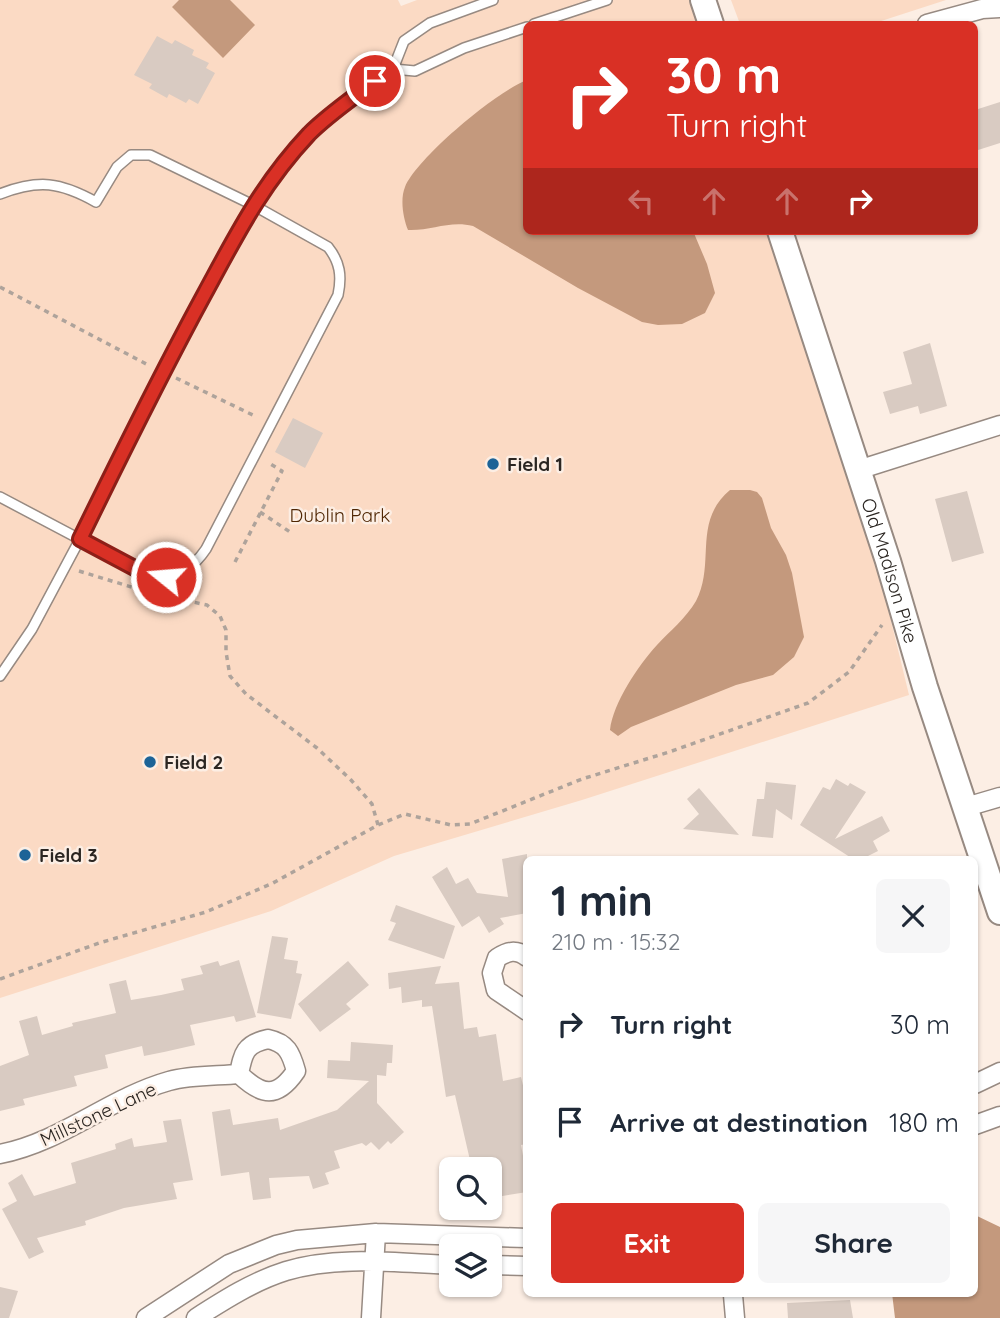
<!DOCTYPE html>
<html lang="en">
<head>
<meta charset="utf-8">
<style>
  :root { --surface:#fff; --page:#f6f6f7; --text:#1f2937; --muted:#747a83; --accent:#d93025 }
  body { margin:0; font-family:Quicksand,sans-serif; background:var(--page); color:var(--text); height:100vh; display:flex; flex-direction:column; font-size:26px; white-space:nowrap }
  * { box-sizing:border-box; margin:0 }
  p { font-size:23px; color:var(--muted) }
  .icon { flex:none; width:38px; height:38px; fill:none; stroke:currentColor; stroke-width:2; stroke-linecap:round; stroke-linejoin:round }
  .map { position:relative; flex:1; overflow:hidden }
  .sheet { position:absolute; left:523px; top:856px; width:455px; height:441px; display:flex; flex-direction:column; background:var(--surface); border-radius:10px; box-shadow:0 2px 5px #0004 }
  .sheet>* { flex:none }
  .banner { position:absolute; left:523px; top:21px; width:455px; height:214px; border-radius:10px; box-shadow:0 2px 5px #0004; background:#d93025; color:#fff; overflow:hidden }
  .controls { position:absolute; left:439px; top:1157px; display:grid; gap:14px }
  .controls a { display:grid; place-items:center; width:63px; height:63px; border-radius:10px; background:var(--surface); box-shadow:0 2px 5px #0004; font-size:35px }
  .pin { position:absolute; display:grid; place-items:center; width:60px; height:60px; color:#fff; margin:-30px; border:4px solid #fff; border-radius:50%; box-shadow:0 2px 7px #0007 }
  .me { position:absolute; width:77px; margin:-38px; rotate:287deg; stroke-linejoin:round; filter:drop-shadow(0 0 5px #0008) }
  .turn { display:flex; align-items:center; gap:24px; height:147px; padding:0 28px; font-size:32px }
  .turn .icon { width:91px; height:91px; stroke-width:2.5 }
  .turn b { display:block; font-size:49px; line-height:60px }
  .lanes { display:flex; align-items:center; height:66px; padding:0 28px; background:#0003; justify-content:center; gap:35px; direction:ltr }
  .lanes .off { opacity:.35 }
  .round { display:grid; place-items:center; flex:none; width:74px; height:74px; border-radius:10px; background:var(--page) }
  .headline { display:flex; align-items:center; justify-content:space-between; height:119px; padding:0 28px }
  h1 { font-size:42px; font-weight:700; line-height:52px }
  .cta { display:flex; gap:14px; margin-top:auto; padding:14px 28px }
  .cta a { flex:1; height:80px; border-radius:10px; background:var(--accent); color:#fff; font-size:28px; font-weight:700; line-height:80px; text-align:center }
  .cta a+a { background:var(--page); color:var(--text) }
  ul { padding:0; list-style:none }
  li { display:flex; align-items:center; gap:21px; height:98px; padding:0 28px }
  li div { flex:1 }
  li b { display:block; font-size:26px }
  li em { font-style:normal }
  .map>svg:first-child { display:block }
</style>
</head>
<body>
<div class="map">
<svg width="1000" height="1318" viewBox="0 0 1000 1318">
  <rect width="100%" height="100%" fill="#fceee4"/>
  <path fill="#fbdac4" d="M0,0H398L401,6L417,0H694L702,24H527V231H770L876,559L909,695L582,800L394,856L271,911L0,998Z
    M731,0H946L872,24H740Z"/>
  <path fill="#c4997d" d="M179,0H230L255,25L223,58L172,7Z
    M527,80V231H693L707,264L715,293L705,313L682,324L658,325L642,322L578,288L473,226C450,220 431,231 408,230C403,218 400,199 405,187C418,157 496,92 527,80Z
    M730,490H750L757,492L762,498L771,528L786,555L792,573L804,637L794,657L773,675L736,685L631,727L618,736L610,730C613,703 638,666 657,645C670,631 686,618 696,601C716,563 692,522 730,490Z
    M975,1215L1000,1227V1318H895L892,1293H975Z"/>
  <path fill="#d9cbc2" d="M157,36L172,44L175,40L194,50L192,55L209,63L206,68L215,73L198,104L189,99L186,103L169,94L167,98L149,88L152,84L134,75Z
    M1000,102V143L975,151V110Z
    M930,343L947,406L920,414L918,406L890,414L883,392L912,384L903,352Z
    M293,418L323,433L305,468L275,452Z
    M967,491L984,553L952,562L935,499Z
    M836,779L848,786L850,783L866,792L835,839L882,816L890,831L873,841L878,851L862,859H853L800,825L823,787L830,790Z
    M766,782L796,785L792,820L776,809L773,838L752,836L757,799H764Z
    M699,788L739,835L683,829L699,814L687,799Z
    M527,854V913L500,918L504,924L489,933L479,916L462,927L432,877L447,867L456,884L468,878L477,893L508,897L502,859Z
    M396,905L455,926L444,959L388,940L396,923L390,921Z
    M272,936L288,938L284,959L298,961L296,973L302,974L291,1019L257,1013Z
    M239,960L256,1017L236,1022L234,1016L190,1025L195,1045L164,1052L144,1056L142,1046L105,1055L108,1068L74,1076L77,1086L23,1099L25,1105L0,1111V1066L29,1055L19,1021L37,1016L42,1035L73,1026L72,1023L116,1013L109,984L126,980L131,1000L161,995L184,990L181,979L203,974L200,966L218,961L220,966Z
    M348,961L369,985L346,1004L351,1009L320,1032L298,1004Z
    M441,966L435,984L459,982L464,1029L477,1027L479,1037L496,1034L503,1081L521,1077L527,1102V1144L521,1145L527,1177V1192L490,1198V1169H472L455,1095L446,1097L432,1006L422,1007V1000L402,1003L401,987L389,989L388,973Z
    M351,1042L393,1045L392,1063H387L386,1076L377,1075V1103L404,1132L391,1144L388,1141L379,1150L371,1142L366,1146L362,1143L334,1151L340,1168L325,1173L329,1184L313,1189L309,1176L269,1178L271,1198L253,1200L249,1172L221,1176L212,1112L230,1109L233,1125L278,1118L280,1130L337,1110L369,1081L327,1078L328,1060L350,1061Z
    M181,1119L193,1180L173,1183L177,1199L124,1208L85,1221L86,1225L37,1238L44,1252L29,1259L2,1209L17,1201L8,1183L22,1174L34,1196L76,1183L71,1163L116,1149L115,1144L132,1138L134,1147L167,1142L163,1121Z
    M0,1287L18,1291L9,1318H0Z
    M850,1300L853,1318H788L787,1303Z"/>
  <g fill="none" stroke-linecap="round" stroke-linejoin="round">
    <defs>
      <path id="service" d="M534,24L607,0
        M393,69L415,71L464,48L527,27
        M0,194C39,179 60,182 96,202L117,167L131,155H150L253,205L328,247C340,262 342,276 338,295L206,549C190,573 170,582 142,572L0,497
        M0,676L32,629L80,539L162,372L253,205L272,178L310,133L333,113L393,69L404,41L430,23L493,0"/>
      <path id="minor" d="M927,24L982,9L1000,8
        M858,470L1000,425
        M966,807L1000,797
        M527,957C516,949 508,951 497,958L492,973L496,990L527,1011
        M268,1039C287,1043 291,1053 296,1071C277,1099 262,1096 239,1074C243,1053 245,1044 268,1039Z
        M975,1084L1000,1072
        M975,1125L1000,1116
        M0,1154C62,1142 109,1098 169,1081C190,1075 216,1076 239,1074
        M490,1265L527,1266
        M733,1295L735,1318
        M146,1318L229,1264L276,1245L297,1240L376,1233L527,1238
        M196,1318C224,1300 254,1281 286,1271C338,1255 398,1263 452,1265
        M371,1318L376,1233"/>
      <g id="secondary">
        <path d="M703,0L711,24"/>
        <path id="s1" d="M780,231L888,561L925,687L1000,912"/>
      </g>
    </defs>
    <use href="#service" stroke="#978a82" stroke-width="12"/>
    <use href="#minor" stroke="#978a82" stroke-width="21"/>
    <use href="#secondary" stroke="#978a82" stroke-width="28"/>
    <path stroke="#aea39b" stroke-width="3.5" stroke-dasharray="5 5" stroke-linecap="butt" d="M0,287L150,366
      M176,378L257,417
      M260,512L293,534
      M235,562L282,471L269,463
      M79,571L151,593L207,605L220,616L226,630V652L230,676L246,694L317,748L351,780L372,804L378,825
      M0,979L99,943L206,912L273,883L378,825L405,814L451,825L470,824L582,779L669,752L808,703L849,672L882,625"/>
    <use href="#service" stroke="#fff" stroke-width="9"/>
    <use href="#minor" stroke="#fff" stroke-width="18"/>
    <use href="#secondary" stroke="#fff" stroke-width="24"/>
  </g>
  <g fill="none" stroke-linecap="round" stroke-linejoin="round">
    <defs>
      <path id="route" d="M166,577L142,572L80,539C120,457 161,374 205,293C237,234 262,184 309,134C329,114 353,98 375,81"/>
    </defs>
    <use href="#route" stroke="#8d1f18" stroke-width="18"/>
    <use href="#route" stroke="#d93025" stroke-width="12"/>
  </g>
  <g fill="#1c6397" stroke="#fceee4" stroke-width="2.5">
    <circle cx="493" cy="464" r="7"/>
    <circle cx="150" cy="762" r="7"/>
    <circle cx="25" cy="855" r="7"/>
  </g>
  <g text-anchor="middle" stroke-width="5" stroke-linejoin="round" paint-order="stroke">
    <g font-size="19" font-weight="bold" fill="#2b2622" stroke="#fceee4" text-anchor="start">
      <text x="507" y="471">Field 1</text>
      <text x="164" y="769">Field 2</text>
      <text x="39" y="862">Field 3</text>
    </g>
    <g font-size="19" fill="#502704" stroke="#fceee4">
      <text x="340" y="522">Dublin Park</text>
    </g>
    <g font-size="19" fill="#2b2622" stroke="#fceee4">
      <text dy="7" stroke="none"><textPath href="#s1" startOffset="357">Old Madison Pike</textPath></text>
      <text transform="translate(98 1114) rotate(-25)" y="7">Millstone Lane</text>
    </g>
  </g>
</svg>
<div class="controls">
<a><svg class="icon" aria-label="search" viewBox="0 0 24 24"><circle cx="10" cy="10" r="6"/><path d="M15 15l6 6"/></svg></a>
<a><svg class="icon" aria-label="layers" viewBox="0 0 24 24"><path d="M12 4l9 5-9 5-9-5zM3 14l9 5 9-5"/></svg></a>
</div>
<div class="pin" style="left:375px;top:81px;background:#d93025"><svg class="icon" aria-label="arrive" viewBox="0 0 24 24"><path d="M6 21V4h12l-3 4 3 4H6"/></svg></div>
<svg class="me" style="left:166px;top:577px" viewBox="-20 -20 40 40"><circle r="17" fill="#d93025" stroke="#fff" stroke-width="3"/><path d="M0-11L8 9 0 5-8 9z" fill="#fff"/></svg>
<div class="banner">
<div class="turn"><svg class="icon" aria-label="right" viewBox="0 0 24 24"><path d="M7 20v-9h11M14 6l5 5-5 5"/></svg><div><b>30 m</b>Turn right</div></div>
<div class="lanes"><svg class="icon off" aria-label="left" viewBox="0 0 24 24"><path d="M17 20v-9H6M10 6l-5 5 5 5"/></svg><svg class="icon off" aria-label="ahead" viewBox="0 0 24 24"><path d="M12 20V5M6 11l6-6 6 6"/></svg><svg class="icon off" aria-label="ahead" viewBox="0 0 24 24"><path d="M12 20V5M6 11l6-6 6 6"/></svg><svg class="icon" aria-label="right" viewBox="0 0 24 24"><path d="M7 20v-9h11M14 6l5 5-5 5"/></svg></div>
</div>
<section class="sheet">
<div class="headline"><div><h1>1 min</h1><p>210 m · 15:32</p></div><a class="round"><svg class="icon" aria-label="close" viewBox="0 0 24 24"><path d="M6 6l12 12M18 6L6 18"/></svg></a></div>
<ul>
<li><svg class="icon" aria-label="right" viewBox="0 0 24 24"><path d="M7 20v-9h11M14 6l5 5-5 5"/></svg><div><b>Turn right</b></div><em>30 m</em></li>
<li><svg class="icon" aria-label="arrive" viewBox="0 0 24 24"><path d="M6 21V4h12l-3 4 3 4H6"/></svg><div><b>Arrive at destination</b></div><em>180 m</em></li>
</ul>
<div class="cta"><a>Exit</a><a>Share</a></div>
</section>
</div>
</body>
</html>
